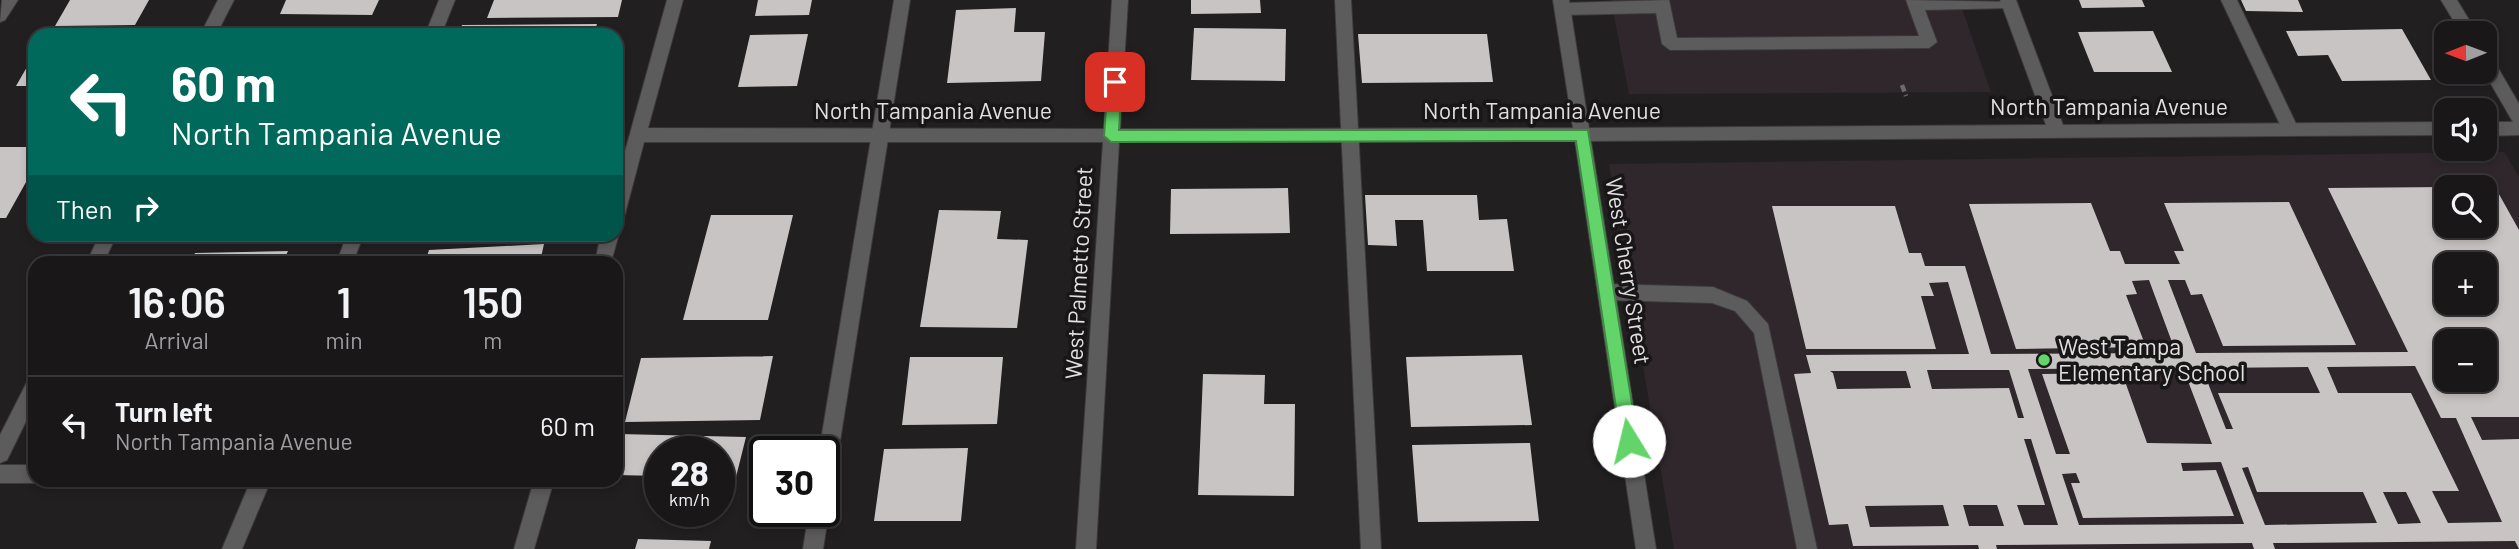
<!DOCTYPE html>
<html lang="en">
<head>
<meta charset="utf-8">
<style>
  :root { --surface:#1a1719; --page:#272426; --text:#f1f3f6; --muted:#9f9fa2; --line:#383638 }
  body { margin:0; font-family:Barlow,sans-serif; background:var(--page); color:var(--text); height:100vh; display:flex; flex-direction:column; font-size:26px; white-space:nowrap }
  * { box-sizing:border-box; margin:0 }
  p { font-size:23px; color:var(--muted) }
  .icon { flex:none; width:38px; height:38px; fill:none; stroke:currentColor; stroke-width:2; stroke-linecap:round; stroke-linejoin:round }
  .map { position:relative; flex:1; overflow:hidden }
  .sheet { position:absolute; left:28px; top:256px; width:595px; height:231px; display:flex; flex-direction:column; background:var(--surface); border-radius:21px; box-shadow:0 4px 10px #0003,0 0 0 2px var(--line) }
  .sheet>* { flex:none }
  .guide { position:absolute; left:28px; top:28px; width:595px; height:214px; border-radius:21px; box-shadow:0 4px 10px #0003,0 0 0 2px var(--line); background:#00695c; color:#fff; overflow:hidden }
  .needle { width:46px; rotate:269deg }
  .buttons { position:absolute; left:2434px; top:21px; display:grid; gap:14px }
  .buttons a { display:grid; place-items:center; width:63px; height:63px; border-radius:14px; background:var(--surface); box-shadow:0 4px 10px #0003,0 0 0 2px var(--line); font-size:35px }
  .speed { position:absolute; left:644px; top:436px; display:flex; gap:14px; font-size:35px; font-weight:700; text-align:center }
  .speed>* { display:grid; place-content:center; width:91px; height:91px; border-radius:50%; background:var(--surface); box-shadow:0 4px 10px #0003,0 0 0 2px var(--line); line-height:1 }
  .speed small { font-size:18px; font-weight:400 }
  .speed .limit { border:4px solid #111; border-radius:10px; background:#fff; color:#111 }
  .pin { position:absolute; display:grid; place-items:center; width:60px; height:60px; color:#fff; margin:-30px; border-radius:14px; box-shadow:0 4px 10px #0006 }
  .me { position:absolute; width:77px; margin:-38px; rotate:351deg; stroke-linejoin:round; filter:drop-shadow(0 0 5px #0008) }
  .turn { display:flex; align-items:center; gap:24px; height:147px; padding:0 28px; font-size:32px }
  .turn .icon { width:91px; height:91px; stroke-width:2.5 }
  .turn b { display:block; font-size:49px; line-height:60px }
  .then { display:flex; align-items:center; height:66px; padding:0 28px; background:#0003; gap:14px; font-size:26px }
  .eta { display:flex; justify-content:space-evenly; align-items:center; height:119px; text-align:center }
  .eta b { font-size:42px; font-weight:600; line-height:49px }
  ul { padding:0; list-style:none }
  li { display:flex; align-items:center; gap:21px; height:98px; padding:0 28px; border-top:2px solid var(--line) }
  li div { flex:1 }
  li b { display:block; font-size:26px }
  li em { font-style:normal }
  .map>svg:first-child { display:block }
</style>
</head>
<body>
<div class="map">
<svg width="2519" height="549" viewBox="0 0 2519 549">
  <rect width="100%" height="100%" fill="#221f21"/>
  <path fill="#2f272c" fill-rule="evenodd" d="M1611,0H1959L1991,92L1629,94Z
    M2504,152L2519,177V549H1674L1609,164ZM2446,187H2485V226H2446ZM2446,264H2485V303H2446ZM2446,341H2485V380H2446Z"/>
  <path fill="#c9c4c4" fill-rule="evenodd" d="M70,0H149L135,25L55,26Z
    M286,0H379L372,15L280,14Z
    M494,0H622L618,17L487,18Z
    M758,0H812L809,15L755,16Z
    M1191,0H1260L1261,13L1191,14Z
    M2079,0H2142L2145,7L2082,8Z
    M2241,0H2298L2303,12L2246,11Z
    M1016,8L1014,32H1045L1041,81L947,83L956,10Z
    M597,24L593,35H458L462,25Z
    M1194,28L1286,29L1285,81L1191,80Z
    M2402,29L2431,80L2342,81L2328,55L2298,56L2286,31Z
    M2153,31L2172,72H2094L2078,32Z
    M808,34L797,86L738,87L750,35Z
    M1358,34H1487L1493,82L1362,83Z
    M35,53V86H16Z
    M0,147H35V166L6,218H0Z
    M2446,187V226H2485V187H2495L2519,230V417H2471L2482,440L2519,439V549L2515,541L2273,543L2275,549H2254L2252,543L1996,545L1997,549H1979L1978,545L1853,546L1848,524L1829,525L1794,374L1811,373L1806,355L1969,354L1948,282L1929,283L1934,296H1921L1936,349H1806L1772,206H1895L1909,253H1921L1925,266H1965L1991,354L2176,353L2149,280L2132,281L2137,294L2126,295L2146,347L2016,349L1969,204L2091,203L2110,251H2120L2125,264H2180L2174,251H2184L2164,203L2289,202L2356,345L2223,346L2202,294L2191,295L2185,280H2168L2196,353L2408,352L2328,188ZM2446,264H2485V303H2446ZM2446,341H2485V380H2446ZM2415,366L2441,418H2456L2502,522L2448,523L2432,491H2459L2411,393H2338L2327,367ZM2308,367L2320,393H2218L2233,429H2226L2202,368ZM2183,368L2212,444L2147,443L2122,373L2042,374L2070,454H2056L2028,369ZM1927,370H2009L2024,418H2018L2009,388L1932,389ZM1830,371H1906L1911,388L1837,389L1833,373ZM2024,439H2031L2058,525H2024L2017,505H2045ZM2221,462L2244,524L2079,525L2062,474L2076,473L2080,483H2071L2083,518L2234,516L2216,470L2183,471L2181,463ZM2248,467L2257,492H2363L2377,523L2265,525L2242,468ZM2383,492H2406L2421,523L2398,524ZM1943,505L1949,526L1870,527L1865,506ZM1963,505H1997L2004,526H1969Z
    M1288,188L1290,233L1170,234L1171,189Z
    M1365,195H1477L1479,220L1507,219L1514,271H1427L1423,220H1395L1397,246L1368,245Z
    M939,210L1001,211L997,239L1028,240L1017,328L920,327Z
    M711,215H793L768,320H683Z
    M211,234H272V237L209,238Z
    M544,244L540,262H425L429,250Z
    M288,251L283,262H191L195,253Z
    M1522,355L1532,425L1411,427L1406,357Z
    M773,356L760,420L625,422L641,358Z
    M910,357H1003L997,424L902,425Z
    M1203,374L1265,375L1264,404H1295L1294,496L1198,495Z
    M619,434L746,437L736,477H719V452H660V476L616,475Z
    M1530,443L1539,521L1418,522L1412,445Z
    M968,448L961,521H874L884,449Z
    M638,539L711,541L709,549H635Z"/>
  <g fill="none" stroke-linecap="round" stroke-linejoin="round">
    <defs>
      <path id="service" d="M2,0H18L5,20L0,22Z
        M439,0H455L441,35H425Z
        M894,0H910L834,479L831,485L824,488V452H819Z
        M1335,0H1351L1381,549H1361Z
        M1669,0L1677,38L1919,36L1906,0L2017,2L2009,8L1925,10L1937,42L1929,48L1670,50L1662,44L1656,13L1563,15L1555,9L1563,3Z
        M2221,0H2237L2299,130L2297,135H2285Z
        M347,234H364L353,262H337Z
        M1607,284L1713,287L1747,301L1768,324L1817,549H1797L1754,333L1735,311L1712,303L1607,300L1601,297L1598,292L1601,287Z
        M251,480H271L242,549H222Z
        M824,504L829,511L823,549H803L809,511H824Z"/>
      <path id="minor" d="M218,0H234L216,35H200Z
        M667,0H683L648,128L1104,129L1112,0H1128L1120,129L1573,128L1553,0H1569L1589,128L2046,125L2000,0H2016L2063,125L2446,122V135L1591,141L1656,549H1636L1575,141L1119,142L1096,549H1076L1103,142H644L625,214L622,219L616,221V184Z
        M2441,0H2457L2477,33H2461Z
        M2485,54L2491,56L2519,104V135L2485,136V122H2513L2484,72Z
        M616,229L619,234L611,262H595L601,234H616Z
        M100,234H117L104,262H87Z
        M35,376V403L7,460L0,463V435L29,378Z
        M0,465H35V480H42L35,483H0Z
        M534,480H554L534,549H514Z"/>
    </defs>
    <use href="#service" stroke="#3d3a3c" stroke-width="2"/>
    <use href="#minor" stroke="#3d3a3c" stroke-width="2"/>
    <path stroke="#6e6b6d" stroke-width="4.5" stroke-dasharray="7 3.5" stroke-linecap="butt" d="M1902,85L1906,96"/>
    <use href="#service" fill="#5d5c5d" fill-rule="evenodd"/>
    <use href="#minor" fill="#5d5c5d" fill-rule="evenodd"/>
  </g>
  <path fill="#62d469" stroke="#408a44" stroke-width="2" d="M1115,77L1122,82L1119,130H1588L1638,441L1635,446L1629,448L1623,446L1621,441L1576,141L1111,142L1104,136L1108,82Z"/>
  <circle fill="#62d469" stroke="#191618" stroke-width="2.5" cx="2044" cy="360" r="7"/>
  <g text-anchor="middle" stroke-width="7" stroke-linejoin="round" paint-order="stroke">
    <g font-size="23" fill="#e3e0e2" stroke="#191618">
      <text x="2109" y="115">North Tampania Avenue</text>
      <text x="933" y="119">North Tampania Avenue</text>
      <text x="1542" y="119">North Tampania Avenue</text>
      <text transform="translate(1628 271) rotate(81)" y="8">West Cherry Street</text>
      <text transform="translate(1079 273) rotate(-87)" y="8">West Palmetto Street</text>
    </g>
    <g font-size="23" fill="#e3e0e2" stroke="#191618" text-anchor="start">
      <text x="2058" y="355">West Tampa<tspan x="2058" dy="26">Elementary School</tspan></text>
    </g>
  </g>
</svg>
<div class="buttons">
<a><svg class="needle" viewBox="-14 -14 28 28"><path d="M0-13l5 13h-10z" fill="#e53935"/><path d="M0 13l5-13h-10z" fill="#9f9fa2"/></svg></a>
<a><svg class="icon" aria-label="sound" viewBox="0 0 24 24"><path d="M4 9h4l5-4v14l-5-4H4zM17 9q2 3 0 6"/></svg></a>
<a><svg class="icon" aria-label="search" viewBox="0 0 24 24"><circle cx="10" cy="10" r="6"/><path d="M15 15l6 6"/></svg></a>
<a>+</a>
<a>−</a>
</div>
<div class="speed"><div>28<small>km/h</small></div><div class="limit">30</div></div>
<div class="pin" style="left:1115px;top:82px;background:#d93025"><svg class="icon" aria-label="arrive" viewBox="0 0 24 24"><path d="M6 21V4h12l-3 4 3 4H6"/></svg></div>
<svg class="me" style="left:1629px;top:441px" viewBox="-20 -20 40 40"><circle r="19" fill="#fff"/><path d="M0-13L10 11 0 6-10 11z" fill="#62d469"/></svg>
<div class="guide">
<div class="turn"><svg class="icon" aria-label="left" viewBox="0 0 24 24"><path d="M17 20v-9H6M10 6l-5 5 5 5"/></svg><div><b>60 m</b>North Tampania Avenue</div></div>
<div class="then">Then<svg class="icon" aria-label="right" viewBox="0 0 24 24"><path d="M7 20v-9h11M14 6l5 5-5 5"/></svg></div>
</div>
<section class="sheet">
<div class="eta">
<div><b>16:06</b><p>Arrival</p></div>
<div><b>1</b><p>min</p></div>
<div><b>150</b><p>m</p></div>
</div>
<ul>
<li><svg class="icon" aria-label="left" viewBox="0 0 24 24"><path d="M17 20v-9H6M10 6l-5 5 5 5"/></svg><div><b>Turn left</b><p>North Tampania Avenue</p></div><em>60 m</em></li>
</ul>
</section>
</div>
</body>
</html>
